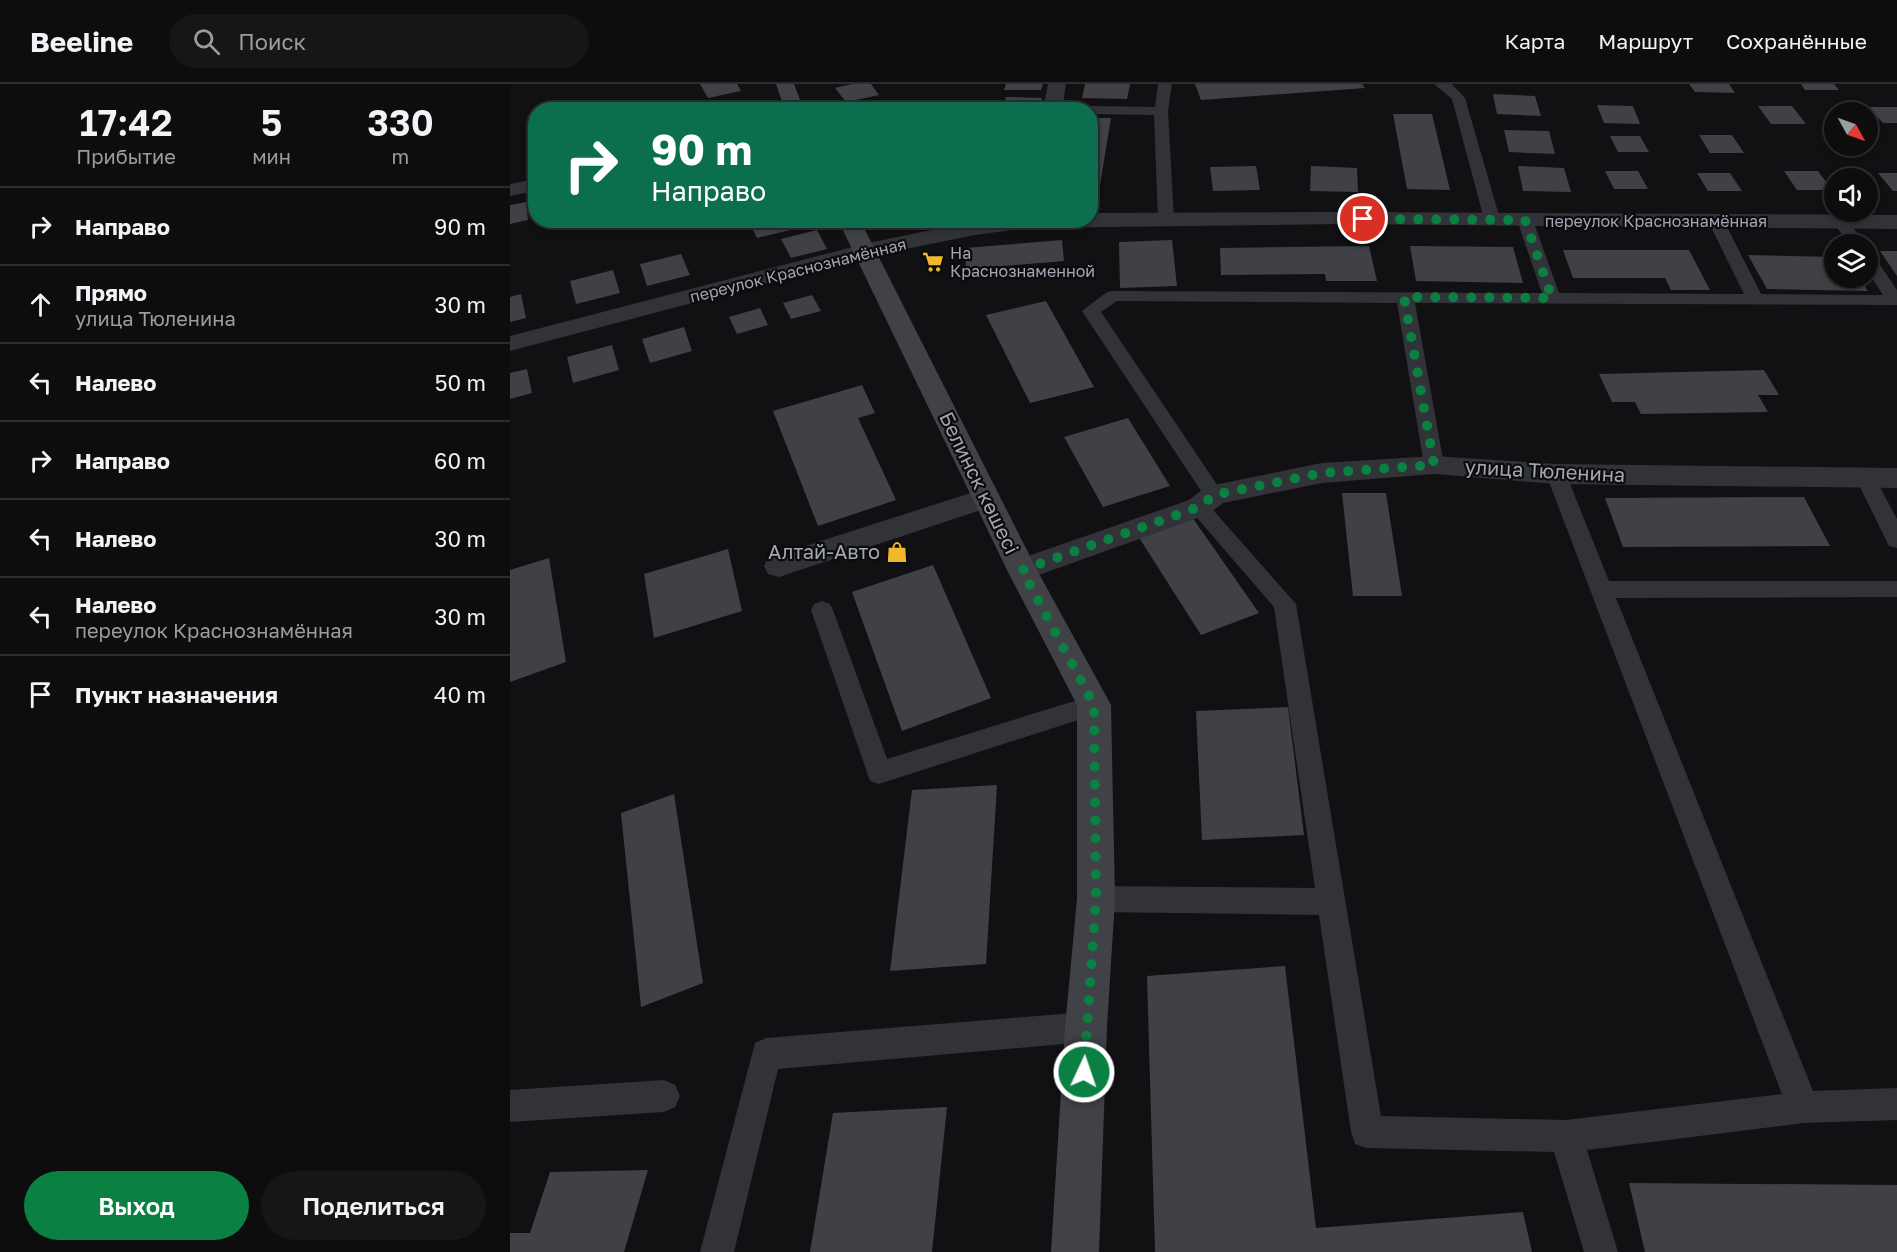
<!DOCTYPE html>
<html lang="ru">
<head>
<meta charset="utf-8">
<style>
  :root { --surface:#0d0d0e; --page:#161617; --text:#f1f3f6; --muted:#9a9c9e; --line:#2d2d2e; --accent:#0b8043 }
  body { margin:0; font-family:"Golos Text",sans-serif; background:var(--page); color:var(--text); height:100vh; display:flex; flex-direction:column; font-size:22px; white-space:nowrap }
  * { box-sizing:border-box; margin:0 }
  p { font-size:20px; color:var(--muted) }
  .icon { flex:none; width:33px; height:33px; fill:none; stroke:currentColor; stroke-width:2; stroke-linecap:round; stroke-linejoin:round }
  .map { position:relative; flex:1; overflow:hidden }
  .side { display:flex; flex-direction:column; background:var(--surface); width:510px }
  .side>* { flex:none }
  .top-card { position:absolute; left:18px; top:18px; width:570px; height:126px; border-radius:24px; box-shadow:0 3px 9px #0003,0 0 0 2px var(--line); background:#0b6e4f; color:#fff; overflow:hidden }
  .needle { width:39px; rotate:130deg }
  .controls { position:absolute; left:1314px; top:18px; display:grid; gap:12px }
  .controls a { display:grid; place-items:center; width:54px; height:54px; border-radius:50%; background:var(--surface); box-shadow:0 3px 9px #0003,0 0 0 2px var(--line); font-size:30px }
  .pin { position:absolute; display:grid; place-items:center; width:51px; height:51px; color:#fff; margin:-26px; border:3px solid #fff; border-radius:50%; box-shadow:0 2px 6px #0007 }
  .me { position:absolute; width:66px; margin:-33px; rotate:3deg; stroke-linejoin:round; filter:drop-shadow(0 0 4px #0008) }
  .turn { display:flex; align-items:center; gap:21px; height:126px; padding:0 24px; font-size:27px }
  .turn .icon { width:78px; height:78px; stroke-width:2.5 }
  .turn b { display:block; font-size:42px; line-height:51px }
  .eta { display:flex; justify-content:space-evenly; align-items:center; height:102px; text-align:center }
  .eta b { font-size:36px; font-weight:600; line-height:42px }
  .primary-button { display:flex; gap:12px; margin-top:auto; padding:12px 24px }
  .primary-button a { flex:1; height:69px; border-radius:36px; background:var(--accent); color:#fff; font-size:24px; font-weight:600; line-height:69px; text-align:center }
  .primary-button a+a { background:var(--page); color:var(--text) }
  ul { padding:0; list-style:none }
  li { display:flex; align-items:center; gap:18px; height:78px; padding:0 24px; border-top:2px solid var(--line) }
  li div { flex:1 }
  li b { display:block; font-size:22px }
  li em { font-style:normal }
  header { display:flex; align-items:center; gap:36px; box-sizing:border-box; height:84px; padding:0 30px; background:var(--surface); border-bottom:2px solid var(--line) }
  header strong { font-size:28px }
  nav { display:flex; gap:33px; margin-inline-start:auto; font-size:21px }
  .search { width:420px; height:54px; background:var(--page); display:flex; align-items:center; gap:15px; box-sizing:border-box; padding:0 21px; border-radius:33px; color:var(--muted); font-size:22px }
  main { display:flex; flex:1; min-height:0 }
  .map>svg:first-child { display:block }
</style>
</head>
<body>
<header>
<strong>Beeline</strong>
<div class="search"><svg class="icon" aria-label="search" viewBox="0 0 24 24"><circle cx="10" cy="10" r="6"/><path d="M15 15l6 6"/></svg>Поиск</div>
<nav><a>Карта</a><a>Маршрут</a><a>Сохранённые</a></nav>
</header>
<main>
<section class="side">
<div class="eta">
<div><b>17:42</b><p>Прибытие</p></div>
<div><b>5</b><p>мин</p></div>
<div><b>330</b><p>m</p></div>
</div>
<ul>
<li><svg class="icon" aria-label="right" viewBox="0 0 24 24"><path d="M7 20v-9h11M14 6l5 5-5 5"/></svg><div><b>Направо</b></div><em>90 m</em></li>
<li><svg class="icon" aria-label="ahead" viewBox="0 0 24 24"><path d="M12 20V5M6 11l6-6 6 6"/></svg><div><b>Прямо</b><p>улица Тюленина</p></div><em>30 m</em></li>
<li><svg class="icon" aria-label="left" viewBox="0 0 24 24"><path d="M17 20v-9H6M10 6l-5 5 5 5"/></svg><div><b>Налево</b></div><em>50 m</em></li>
<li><svg class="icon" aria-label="right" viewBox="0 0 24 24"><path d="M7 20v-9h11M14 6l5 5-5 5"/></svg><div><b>Направо</b></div><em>60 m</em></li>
<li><svg class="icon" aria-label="left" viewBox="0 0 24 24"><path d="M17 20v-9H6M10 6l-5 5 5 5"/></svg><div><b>Налево</b></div><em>30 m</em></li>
<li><svg class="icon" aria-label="left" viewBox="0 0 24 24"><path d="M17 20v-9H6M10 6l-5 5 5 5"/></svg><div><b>Налево</b><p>переулок Краснознамённая</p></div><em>30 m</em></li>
<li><svg class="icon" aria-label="arrive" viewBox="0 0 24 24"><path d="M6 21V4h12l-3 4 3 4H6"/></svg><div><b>Пункт назначения</b></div><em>40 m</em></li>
</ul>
<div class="primary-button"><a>Выход</a><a>Поделиться</a></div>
</section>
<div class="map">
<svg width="1387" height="1168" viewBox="0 0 1387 1168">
  <rect width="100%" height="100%" fill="#111113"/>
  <path fill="#404146" d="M190,0H227L231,7L198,14Z
    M342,0H361L369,11L336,18L325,4Z
    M496,0H533L531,6H494Z
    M575,0H620L617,15L572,14Z
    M685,0H852L855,4L691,16Z
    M1179,0H1219L1225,9L1185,8Z
    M1291,0H1324L1329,6H1295Z
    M983,10L1025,12L1031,32L987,30Z
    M496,13L532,14L528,26H491Z
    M1087,21L1123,22L1130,40L1094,39Z
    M1248,22H1282L1296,40H1261Z
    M1358,23H1387V39H1373Z
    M883,30H922L940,106L897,105Z
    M580,34H601L588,113H580Z
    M994,46L1039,47L1045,70L999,68Z
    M1189,51H1222L1234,69H1200Z
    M1100,52H1130L1139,68H1108Z
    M746,82L750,106L703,107L700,83Z
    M801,82L847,84L848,108L800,107Z
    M1008,82L1054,84L1061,108L1013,107Z
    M1095,87H1128L1138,105H1104Z
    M1274,87H1308L1322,106H1287Z
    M1187,89H1220L1232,107H1198Z
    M1368,89H1387V107H1383Z
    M16,118L18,136L0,140V121Z
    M238,136H289L293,143L247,154Z
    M307,146L317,165L281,174L271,155Z
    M552,156L554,177L456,185L455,164Z
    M662,156L667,202L610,204L609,158Z
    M859,162L867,197H816L815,190L711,191L710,164Z
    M900,162L1003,163L1013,199L906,197Z
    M1053,166H1179L1200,206H1161L1155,194H1063Z
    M1370,167H1387V192Z
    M171,170L180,191L137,202L130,180Z
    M1238,171L1324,173V194H1349L1358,207L1257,205Z
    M103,186L110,209L66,220L60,197Z
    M11,210L16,234L0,238V213Z
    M302,211L311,227L281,235L273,219Z
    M536,217L584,303L520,319L476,231Z
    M250,224L258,241L227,250L219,233Z
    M174,243L182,267L140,279L132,255Z
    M102,261L109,286L63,299L57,273Z
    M17,285L22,309L0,315V289Z
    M1254,286L1269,311H1248L1258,328L1131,330L1125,318H1102L1089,290Z
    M352,301L365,329L348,334L386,416L308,442L263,327Z
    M618,334L660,402L593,423L554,353Z
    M832,409H876L892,512H843Z
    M1294,413L1320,462L1113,463L1095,414Z
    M682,433L749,529L691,551L628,452Z
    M218,465L232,527L144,554L134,490Z
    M39,474L56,578L0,598V486Z
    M423,481L481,614L392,647L342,508Z
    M778,623L794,751L692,756L686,627Z
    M487,701L476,880L380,887L402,706Z
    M164,710L193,899L131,923L111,729Z
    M775,882L806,1144L1013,1128L1022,1168H645L637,892Z
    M437,1023L422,1168H300L323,1029Z
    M138,1086L114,1168H0V1149H20L40,1088Z
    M1119,1099L1387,1101V1168H1135Z"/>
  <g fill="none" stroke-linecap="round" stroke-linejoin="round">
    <path fill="#323338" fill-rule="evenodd" d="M648,0H662L658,27L664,136L656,141L648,136L644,31L580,30V26H573L580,22L645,23Z
      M924,0H942L955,14L990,135L988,138L982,140L974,135L942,15Z
      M1015,131L1023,136L1049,209L1234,210L1198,137L1206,132L1214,137L1251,210L1373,211L1358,188V171L1364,172L1387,206V221L905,219L934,381L931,386L924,388L917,386L914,381L887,219L607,217L591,228L714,411L711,416L704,418L697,416L572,227L597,208L603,207L1032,209L1007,136Z
      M1331,133L1337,135L1355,160H1339L1323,138Z
      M1046,383L1053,385L1056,390L1099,497H1387V513L1106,514L1303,1007L1387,1004V1036L1293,1039L1077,1066L1108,1168H1074L1044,1068L857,1064L845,1060L841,1048L809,831L586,828L576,824L572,815L576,806L586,802L805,804L764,523L682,428L678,423L682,418L689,416L696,418L786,520L871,1032L1056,1036L1272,1010L1036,390L1039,385Z
      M1355,386L1362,388L1387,435V464L1379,462L1345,393L1348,388Z
      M312,517L320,520L323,526L377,675L584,611L593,614L596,621L593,628L369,700L360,697L301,526L304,520Z
      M576,928L587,932L591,943L587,954L576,958L268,985L224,1168H190L245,959L256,954Z
      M154,996L165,1001L170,1012L165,1023L154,1028L0,1038V1006Z"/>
    <path fill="#323338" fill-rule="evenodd" d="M538,0H556L552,26H533Z
      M26,95V107L0,112V100Z
      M831,128L1387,131V145L831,140L518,144L465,151L356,173L0,267V252L354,160L465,137L580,136V129Z
      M924,372L1046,380L1387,384V404L1046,400L924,390L812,399L713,419L699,430L512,497L501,494L497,486L501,478L679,416L694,404L704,401L812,379Z
      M476,404L486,407L490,414L486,421L269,493L258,490L254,482L258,474Z"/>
    <path fill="#404247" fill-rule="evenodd" d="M266,0H284L294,26H275Z
      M328,136H350L527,486L601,621L605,815L597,943L589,1168H541L555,943L567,815V621L497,486Z"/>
  </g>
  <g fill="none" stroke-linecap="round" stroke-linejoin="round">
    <path stroke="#0b8043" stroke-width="10" stroke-dasharray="0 18" d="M574,988L586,815L584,621L512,486L689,423L704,411L812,389L924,381L894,213L1042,214L1015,136L853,135"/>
  </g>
  <defs>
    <symbol id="supermarket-bare" viewBox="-9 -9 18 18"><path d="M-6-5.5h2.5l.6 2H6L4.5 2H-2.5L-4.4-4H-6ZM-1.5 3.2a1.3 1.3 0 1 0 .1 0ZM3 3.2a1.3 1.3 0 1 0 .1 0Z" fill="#efb82d" stroke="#0c0c0e" stroke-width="2.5" paint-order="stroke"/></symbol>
    <symbol id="shop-bare" viewBox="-9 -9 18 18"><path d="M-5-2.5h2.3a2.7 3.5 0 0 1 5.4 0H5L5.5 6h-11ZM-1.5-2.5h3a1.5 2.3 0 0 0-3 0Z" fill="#efb82d" stroke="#0c0c0e" stroke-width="2.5" paint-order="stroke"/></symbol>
  </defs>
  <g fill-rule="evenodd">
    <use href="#supermarket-bare" x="408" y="163" width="30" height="30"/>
    <use href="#shop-bare" x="372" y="453" width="30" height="30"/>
  </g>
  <g text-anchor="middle" stroke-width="4.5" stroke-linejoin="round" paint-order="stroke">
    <g font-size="16" fill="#a3a7b3" stroke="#0c0c0e">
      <text x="1146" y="143">переулок Краснознамённая</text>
      <text transform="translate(288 186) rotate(-14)" y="6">переулок Краснознамённая</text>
    </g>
    <g font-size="16" fill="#a3a7b3" stroke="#0c0c0e" text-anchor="start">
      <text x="440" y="175">На<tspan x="440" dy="18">Краснознаменной</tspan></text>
    </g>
    <g font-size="20" fill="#a3a7b3" stroke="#0c0c0e">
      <text transform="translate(1035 387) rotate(3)" y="7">улица Тюленина</text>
      <text transform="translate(469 399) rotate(64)" y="7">Белинск көшесі</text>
    </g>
    <g font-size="20" fill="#a3a7b3" stroke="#0c0c0e" text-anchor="end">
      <text x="370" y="475">Алтай-Авто</text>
    </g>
  </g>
</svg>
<div class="controls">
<a><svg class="needle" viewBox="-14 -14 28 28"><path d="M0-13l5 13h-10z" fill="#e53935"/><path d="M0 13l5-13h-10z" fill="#9a9c9e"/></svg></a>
<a><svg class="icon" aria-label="sound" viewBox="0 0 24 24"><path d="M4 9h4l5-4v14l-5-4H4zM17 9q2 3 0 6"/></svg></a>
<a><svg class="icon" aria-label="layers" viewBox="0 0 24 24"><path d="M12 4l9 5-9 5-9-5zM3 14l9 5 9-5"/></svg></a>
</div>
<div class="pin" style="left:853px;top:135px;background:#d93025"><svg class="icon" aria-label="arrive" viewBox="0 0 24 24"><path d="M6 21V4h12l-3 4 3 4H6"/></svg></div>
<svg class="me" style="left:574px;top:988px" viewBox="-20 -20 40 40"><circle r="17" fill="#0b8043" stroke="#fff" stroke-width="3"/><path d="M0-11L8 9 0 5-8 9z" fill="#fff"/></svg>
<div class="top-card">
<div class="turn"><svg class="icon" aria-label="right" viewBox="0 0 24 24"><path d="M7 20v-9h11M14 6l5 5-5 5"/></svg><div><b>90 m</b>Направо</div></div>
</div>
</div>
</main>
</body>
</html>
